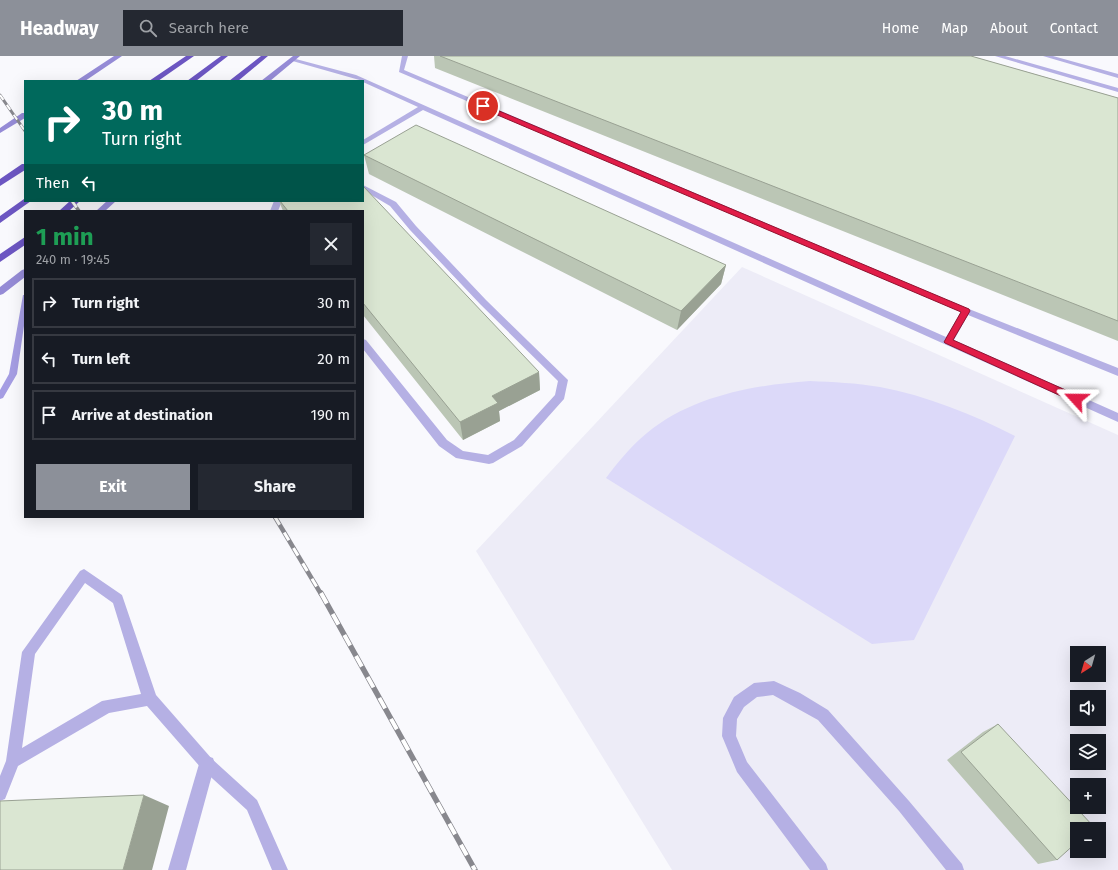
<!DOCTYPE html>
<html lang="en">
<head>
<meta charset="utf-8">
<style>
  :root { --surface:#171b24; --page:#242831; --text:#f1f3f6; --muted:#9ea1a6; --line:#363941; --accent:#8c9099 }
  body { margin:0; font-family:"Fira Sans",sans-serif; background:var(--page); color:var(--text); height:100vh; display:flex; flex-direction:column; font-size:15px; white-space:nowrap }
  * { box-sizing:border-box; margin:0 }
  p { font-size:13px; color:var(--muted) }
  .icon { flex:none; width:22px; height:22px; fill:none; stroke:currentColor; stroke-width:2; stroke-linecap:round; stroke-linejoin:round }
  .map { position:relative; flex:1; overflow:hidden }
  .drawer { position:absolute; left:24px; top:154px; width:340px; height:308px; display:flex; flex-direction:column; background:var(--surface); border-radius:0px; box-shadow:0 4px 16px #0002 }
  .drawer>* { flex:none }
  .hud { position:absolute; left:24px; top:24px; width:340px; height:122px; border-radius:0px; box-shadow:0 4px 16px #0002; background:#00695c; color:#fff; overflow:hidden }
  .needle { width:26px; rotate:217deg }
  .controls { position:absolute; left:1070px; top:590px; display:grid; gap:8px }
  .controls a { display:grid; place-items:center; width:36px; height:36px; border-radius:0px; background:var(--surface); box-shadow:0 4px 16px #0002; font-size:20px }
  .pin { position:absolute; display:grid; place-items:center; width:34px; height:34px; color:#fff; margin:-17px; border:2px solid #fff; border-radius:50%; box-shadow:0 1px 4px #0007 }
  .me { position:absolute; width:44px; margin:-22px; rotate:294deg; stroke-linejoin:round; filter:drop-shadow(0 0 3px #0008) }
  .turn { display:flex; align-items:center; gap:14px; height:84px; padding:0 12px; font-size:18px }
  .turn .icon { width:52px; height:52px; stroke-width:2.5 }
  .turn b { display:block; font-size:28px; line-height:34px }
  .then { display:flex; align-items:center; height:38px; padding:0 12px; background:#0003; gap:8px; font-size:15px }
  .round { display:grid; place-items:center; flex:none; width:42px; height:42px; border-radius:0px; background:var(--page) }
  .overview { display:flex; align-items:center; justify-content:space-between; height:68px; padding:0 12px }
  h1 { font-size:24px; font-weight:700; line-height:30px; color:#1e9e55 }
  .button { display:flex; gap:8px; margin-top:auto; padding:8px 12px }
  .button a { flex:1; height:46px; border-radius:0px; background:var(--accent); color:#fff; font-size:16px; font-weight:700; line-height:46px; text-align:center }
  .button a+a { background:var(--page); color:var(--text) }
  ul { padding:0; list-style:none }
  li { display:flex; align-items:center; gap:12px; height:50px; margin:0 8px 6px; padding:0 4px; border:2px solid var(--line); border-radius:0px }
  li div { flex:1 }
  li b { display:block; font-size:15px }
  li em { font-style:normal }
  header { display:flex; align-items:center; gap:24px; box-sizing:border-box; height:56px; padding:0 20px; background:var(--accent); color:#fff }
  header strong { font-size:19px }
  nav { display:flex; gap:22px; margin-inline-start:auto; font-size:14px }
  .search { width:280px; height:36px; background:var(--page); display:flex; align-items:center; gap:10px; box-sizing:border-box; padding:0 14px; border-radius:0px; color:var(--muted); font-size:15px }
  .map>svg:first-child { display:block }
</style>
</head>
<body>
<header>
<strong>Headway</strong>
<div class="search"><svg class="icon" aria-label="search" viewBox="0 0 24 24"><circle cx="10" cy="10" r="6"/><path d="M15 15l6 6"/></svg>Search here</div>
<nav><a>Home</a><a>Map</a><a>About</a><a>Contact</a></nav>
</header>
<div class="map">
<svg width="1118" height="814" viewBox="0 0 1118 814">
  <rect width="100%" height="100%" fill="#f9f9fd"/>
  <path fill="#edecf7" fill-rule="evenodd" d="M742,211L1118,379V814H672L476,495ZM1077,597H1099V619H1077ZM1077,641H1099V663H1077ZM1077,685H1099V707H1077ZM1077,729H1099V751H1077ZM1077,773H1099V795H1077Z"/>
  <path fill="#dcd9f9" d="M810,325C833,326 856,327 880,331C927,340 972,358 1015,380L914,584L872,588L606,422C618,406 631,390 647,377C692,340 754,329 810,325Z"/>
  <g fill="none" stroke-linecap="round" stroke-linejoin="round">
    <path fill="#a59de3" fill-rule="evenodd" d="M23,239H25V263L17,318L3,342L0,343V334L9,318Z"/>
    <path fill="#b5b0e4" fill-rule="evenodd" d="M402,0H408L404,14L969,253L1118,312V320L968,259L954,284L1118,357V366L423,54L363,89V84L418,51L363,26V25L289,4L292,2L356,19L946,281L961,256L399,16Z
      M995,0H1005L1118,32V36Z
      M1043,0H1053L1118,18V22Z
      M363,129L396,146L416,170L486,244L568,324L564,343L522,390L493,407L489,408L456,402L439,390L363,293V283L366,284L447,384L463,395L488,399L514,384L555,339L558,325L480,248L410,174L390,150L363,134Z
      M274,145H282L278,155H270Z
      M84,513L122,539L156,639L212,703L257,744L288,814H272L247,754L202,713L147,650L109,657L18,710L5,743L0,745V720L6,705L22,596L80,515ZM85,527L113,547L141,638L102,645L22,692L35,598Z
      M774,625L800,637L828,654L909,745L962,808L964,814H946L899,755L818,664L773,639L757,641L744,651L737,663L736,680L747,706L826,808L828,814H810L737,716L722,680L723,662L734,641L754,627Z"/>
    <path fill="#b5b0e4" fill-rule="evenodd" d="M207,700L213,702L215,708L186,814H168L199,708L201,702Z"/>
    <path fill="#958bd6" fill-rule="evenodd" d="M114,0H122L85,25H76Z
      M293,0H300L270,25H261Z
      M22,57H25V62L0,77V72Z
      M107,145H116L105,155H96Z
      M25,213V221L3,238L0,239V231L22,214Z"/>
    <path fill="#6c56c2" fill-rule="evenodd" d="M186,0H194L158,25H149Z
      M221,0H228L196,25H187Z
      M261,0H268L238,25H229Z
      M22,108H25V114L0,130V123Z
      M24,143L25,145H31L0,167V160Z
      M70,145H80L69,155H59Z
      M25,181V189L0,206V198Z"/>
    <defs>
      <path id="rail-far3" d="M0,39L25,75"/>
      <path id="rail-far2" d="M72,145L79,155"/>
      <path id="rail-far1" d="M275,461L321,538"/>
      <path id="rail" d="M321,537L475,814"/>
    </defs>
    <use href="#rail-far3" stroke="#88888e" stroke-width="3"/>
    <use href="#rail-far2" stroke="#88888e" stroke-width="3.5"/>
    <use href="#rail-far1" stroke="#88888e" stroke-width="4.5"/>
    <use href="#rail" stroke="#88888e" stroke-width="5.5"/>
    <use href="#rail-far3" stroke="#fff" stroke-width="2" stroke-dasharray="6" stroke-linecap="butt"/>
    <use href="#rail-far2" stroke="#fff" stroke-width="2.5" stroke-dasharray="8" stroke-linecap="butt"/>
    <use href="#rail-far1" stroke="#fff" stroke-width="3" stroke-dasharray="9" stroke-linecap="butt"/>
    <use href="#rail" stroke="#fff" stroke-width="4" stroke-dasharray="12" stroke-linecap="butt"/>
  </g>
  <path fill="#bbc6b5" d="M434,0H971L1118,42V285L435,12Z
    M364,99L726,209L721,228L677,274L369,118Z
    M279,145H363L539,316L540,334L499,355L500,365L463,384L363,259V155H283Z
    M998,668L1057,804L1038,808L947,704L983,676Z"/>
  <path fill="#99a193" d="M726,209L721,228L677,274L681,255Z
    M539,316L540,334L499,355L500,365L463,384L460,366L492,340Z
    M144,739L169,750L152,814H123Z"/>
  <path fill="#dae6d2" stroke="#99a193" d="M440,0H971L1118,42V265Z
    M416,69L726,209L681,255L364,99Z
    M363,130L539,316L492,340L498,347L460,366L363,247V155H288L280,145H363Z
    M998,668L1094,771L1092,773H1077V786L1057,804L961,696Z
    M144,739L123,814H0V745Z"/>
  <path fill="#e11d48" stroke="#92132f" d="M481,49H485L969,253L970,255L953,284L1079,340L1080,343L1079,345H1072L945,287L944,286L961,256L481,52Z"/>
</svg>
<div class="controls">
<a><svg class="needle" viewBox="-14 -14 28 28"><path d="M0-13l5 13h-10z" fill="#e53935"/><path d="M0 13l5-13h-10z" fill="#9ea1a6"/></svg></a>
<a><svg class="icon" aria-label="sound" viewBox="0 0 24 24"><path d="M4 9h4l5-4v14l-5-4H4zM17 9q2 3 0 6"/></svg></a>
<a><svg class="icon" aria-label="layers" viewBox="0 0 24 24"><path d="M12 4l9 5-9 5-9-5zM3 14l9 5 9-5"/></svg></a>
<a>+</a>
<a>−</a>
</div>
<div class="pin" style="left:483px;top:50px;background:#d93025"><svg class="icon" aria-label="arrive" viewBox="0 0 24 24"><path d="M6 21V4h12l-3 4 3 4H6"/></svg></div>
<svg class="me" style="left:1076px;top:343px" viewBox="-20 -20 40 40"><path d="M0-17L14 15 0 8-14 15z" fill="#e11d48" stroke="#fff" stroke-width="4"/></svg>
<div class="hud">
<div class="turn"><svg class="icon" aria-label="right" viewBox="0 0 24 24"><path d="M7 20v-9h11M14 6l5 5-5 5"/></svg><div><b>30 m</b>Turn right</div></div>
<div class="then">Then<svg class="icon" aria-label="left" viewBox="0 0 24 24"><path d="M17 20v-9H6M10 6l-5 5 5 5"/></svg></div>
</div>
<section class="drawer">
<div class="overview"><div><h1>1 min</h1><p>240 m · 19:45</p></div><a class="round"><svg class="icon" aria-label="close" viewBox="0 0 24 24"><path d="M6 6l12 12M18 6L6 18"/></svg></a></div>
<ul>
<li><svg class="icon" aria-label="right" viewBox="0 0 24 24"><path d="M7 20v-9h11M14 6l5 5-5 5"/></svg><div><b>Turn right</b></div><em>30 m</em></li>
<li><svg class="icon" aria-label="left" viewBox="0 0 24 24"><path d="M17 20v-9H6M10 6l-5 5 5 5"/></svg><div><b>Turn left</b></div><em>20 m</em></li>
<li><svg class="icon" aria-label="arrive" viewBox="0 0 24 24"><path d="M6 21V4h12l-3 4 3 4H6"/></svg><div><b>Arrive at destination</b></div><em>190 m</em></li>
</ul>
<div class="button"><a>Exit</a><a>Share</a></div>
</section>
</div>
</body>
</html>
